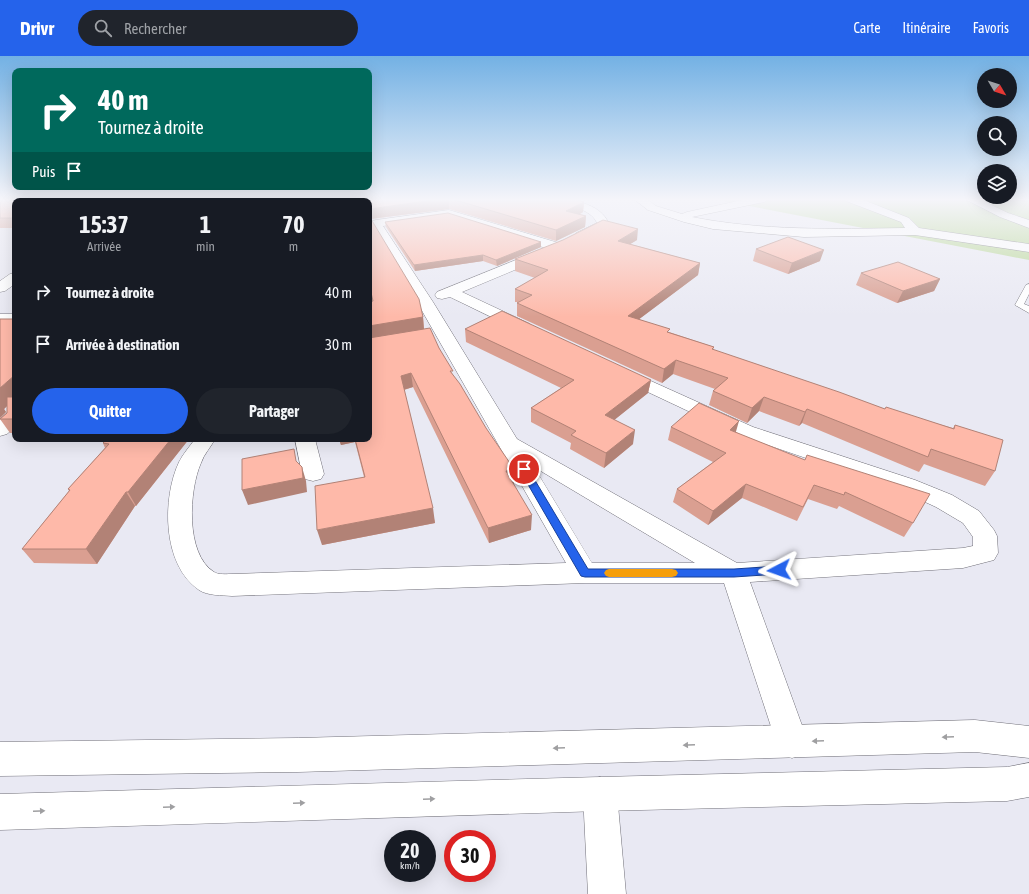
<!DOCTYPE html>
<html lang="fr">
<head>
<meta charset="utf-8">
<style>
  :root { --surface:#171b24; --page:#20242c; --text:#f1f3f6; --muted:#9ea1a6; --accent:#2563eb }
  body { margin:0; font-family:"Asap Condensed",sans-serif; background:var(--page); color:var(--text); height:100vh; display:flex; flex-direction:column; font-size:15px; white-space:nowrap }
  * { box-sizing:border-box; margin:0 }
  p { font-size:13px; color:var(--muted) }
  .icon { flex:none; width:22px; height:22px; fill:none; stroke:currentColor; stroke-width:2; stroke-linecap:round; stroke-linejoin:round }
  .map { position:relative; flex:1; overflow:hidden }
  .details { position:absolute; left:12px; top:142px; width:360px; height:244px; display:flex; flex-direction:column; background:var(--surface); border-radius:8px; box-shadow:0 4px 16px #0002 }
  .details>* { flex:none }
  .hud { position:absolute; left:12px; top:12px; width:360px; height:122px; border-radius:8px; box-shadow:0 4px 16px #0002; background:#00695c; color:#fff; overflow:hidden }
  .needle { width:26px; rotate:129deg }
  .controls { position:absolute; left:977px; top:12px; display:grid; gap:8px }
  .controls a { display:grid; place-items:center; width:40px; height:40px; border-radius:50%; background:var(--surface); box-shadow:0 4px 16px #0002; font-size:20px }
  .speed { position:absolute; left:384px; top:774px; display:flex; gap:8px; font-size:20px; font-weight:700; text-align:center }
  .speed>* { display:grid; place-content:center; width:52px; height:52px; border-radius:50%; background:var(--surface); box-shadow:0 4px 16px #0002; line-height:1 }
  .speed small { font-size:10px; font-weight:400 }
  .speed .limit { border:6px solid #d22; background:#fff; color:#111 }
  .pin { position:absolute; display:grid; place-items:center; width:34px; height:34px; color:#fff; margin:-17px; border:2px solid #fff; border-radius:50%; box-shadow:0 1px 4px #0007 }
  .me { position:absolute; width:44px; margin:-22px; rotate:266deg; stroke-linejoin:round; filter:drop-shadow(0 0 3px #0008) }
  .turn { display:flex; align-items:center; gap:14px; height:84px; padding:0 20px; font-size:18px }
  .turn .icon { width:52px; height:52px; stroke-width:2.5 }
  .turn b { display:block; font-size:28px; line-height:34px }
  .then { display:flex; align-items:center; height:38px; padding:0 20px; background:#0003; gap:8px; font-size:15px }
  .eta { display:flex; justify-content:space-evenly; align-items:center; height:68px; text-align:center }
  .eta b { font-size:24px; font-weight:700; line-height:28px }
  .button { display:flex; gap:8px; margin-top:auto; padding:8px 20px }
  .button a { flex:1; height:46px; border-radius:24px; background:var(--accent); color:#fff; font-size:16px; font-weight:700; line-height:46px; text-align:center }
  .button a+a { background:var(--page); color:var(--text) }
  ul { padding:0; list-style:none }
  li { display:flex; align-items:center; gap:12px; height:52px; padding:0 20px }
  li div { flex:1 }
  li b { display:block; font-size:15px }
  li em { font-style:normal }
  header { display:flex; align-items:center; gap:24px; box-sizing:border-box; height:56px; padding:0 20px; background:var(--accent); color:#fff }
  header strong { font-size:19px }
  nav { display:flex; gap:22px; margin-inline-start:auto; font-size:14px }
  .search { width:280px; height:36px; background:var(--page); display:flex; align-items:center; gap:10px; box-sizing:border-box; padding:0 14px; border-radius:22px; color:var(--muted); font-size:15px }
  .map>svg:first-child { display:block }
</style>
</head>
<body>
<header>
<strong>Drivr</strong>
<div class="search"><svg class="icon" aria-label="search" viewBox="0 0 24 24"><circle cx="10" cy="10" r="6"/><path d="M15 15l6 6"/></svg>Rechercher</div>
<nav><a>Carte</a><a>Itinéraire</a><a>Favoris</a></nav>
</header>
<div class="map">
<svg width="1029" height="838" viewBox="0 0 1029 838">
  <rect width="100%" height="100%" fill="#e9e9f3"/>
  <path fill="#b5d591" d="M713,143H1029V204Z"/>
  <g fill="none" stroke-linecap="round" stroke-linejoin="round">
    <defs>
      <path id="service" d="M1029,228V238L1024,248L1029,250V257L1015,249L1026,229Z"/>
      <path id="minor" d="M332,143H355L354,145H331Z
        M550,143C570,143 600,146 609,168L607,171L584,183H576L574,180L576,177L597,167C591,152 565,149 551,145Z
        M634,143H647L656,150L682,158L687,156L747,143H769L764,146L692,161C762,175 834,173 905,172L901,166L846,145L845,143H861L909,162L919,172L1029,188V196L915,179L804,181L713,173L684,166L648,154Z
        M965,143H979L1008,157L1029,164V172L1000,161Z
        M449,154L562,188L563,191L562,194H552L448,161L383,170L433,246L517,383L737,507L963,492L973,490V481L963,467L936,451L899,434L739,379L616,321L613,317L616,313L622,312L753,371L915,424L952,439L979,455L994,474L997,480L998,497L994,504L963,512L750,526L808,686L804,698L792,702L780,698L724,527H585L232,540C222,539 208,540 199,534C162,509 162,442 179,406C183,398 190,390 195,383H215C211,391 204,398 201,407C189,434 185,498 214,516C218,519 227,518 232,518L566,507L417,246L370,168L372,165L376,164ZM534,411L695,507H592Z
        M543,193L548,194L550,197L548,200L462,236L530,268L532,271L530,274L524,276L518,274L450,241L442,243L437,242L435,239L437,236Z
        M15,217V228L5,235L0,236V225L10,218Z
        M0,258H15V268H0Z
        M15,354V371L7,378L0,380V363L8,356Z
        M295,383H315L324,418L321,423L313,425L305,423L302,418Z
        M600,721L612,726L617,738L626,838H588L583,738L588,726Z"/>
      <path id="tertiary" d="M975,664L1029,670V702L975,696L298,716L0,720V686L298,682Z
        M1029,707V741L1007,745L600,755L0,774V738L600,721L1007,711Z"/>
    </defs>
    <use href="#service" stroke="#706f78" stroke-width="1"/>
    <use href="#minor" stroke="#706f78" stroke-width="1"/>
    <use href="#tertiary" stroke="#706f78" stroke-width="1"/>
    <use href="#service" fill="#fff" fill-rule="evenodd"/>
    <use href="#minor" fill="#fff" fill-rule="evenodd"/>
    <use href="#tertiary" fill="#fff" fill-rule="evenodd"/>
  </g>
  <path fill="#da9f91" d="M0,143H80L77,145H15V172H0Z
    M367,143H575L584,146L583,156L580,158L586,160L585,171L556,185L449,153L371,163L423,261L424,273L439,292L453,319L514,428H513L531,474L489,487L413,331L404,334L435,467L322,489L364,421L355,386L341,389L339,383H369L372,245L369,231V145Z
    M385,166L541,186V191L497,210L483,205L415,215L386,171Z
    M637,184L630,188L700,207L698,219L639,263L669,276L714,291L713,294L885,353L953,372L955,369L995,415L985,430L924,408L919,416L802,367L799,370L759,355L747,367L709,349L713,335L715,333L673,318L662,327L517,260V246H515V233L535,222L515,215V203Z
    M756,193L820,205L788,218L753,205Z
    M861,217L940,223L934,235L897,247L856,229Z
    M15,263V377H10L0,363L7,357V350L4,353L6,356L0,362Z
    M465,273L651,324L648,337L614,364L633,388L604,412L570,393L571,387L531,366V352L561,332L466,286Z
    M671,371L736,376L913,467L904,481L839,450L837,453L808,443L797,465L742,442L708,469L673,446L677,433L713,406L668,384Z
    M107,383H189L136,450H135L97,508L34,507L22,493L69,435L68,433L105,392L103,387Z"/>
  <path fill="#b28276" d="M61,143H80L77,145H59Z
    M171,143H185L183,145H169Z
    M441,143H449V153L369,163V153Z
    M584,146L583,156L566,166V155Z
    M586,160L585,171L556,185V174Z
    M638,173L637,184L617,196L618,185Z
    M541,186V191L497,210L496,204Z
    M824,194L820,205L788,218L792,207Z
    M483,199V205L415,215L414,209Z
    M700,207L698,219L626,273L628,260Z
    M940,223L934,235L897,247L903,235Z
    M423,261L424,274L369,283V270Z
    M676,304L673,318L662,327L664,313Z
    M411,317L413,331L403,334L401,320Z
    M15,319V342L4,353L6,356L0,362V332Z
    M651,324L648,337L603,373L605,359Z
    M764,341L759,355L747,367L752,352Z
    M807,353L802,367L799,370L805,356Z
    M739,365L735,379L730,374Z
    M635,374L633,388L604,412L606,397Z
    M171,383H189L136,450L128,436Z
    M339,383H354L355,386L341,389Z
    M302,411L306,425L307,436L248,449L242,434Z
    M514,413V428L506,430V415Z
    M746,428L742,442L708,469L713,455Z
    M126,436L135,450L97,508L86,493Z
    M433,452L435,467L322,489L317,474Z
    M532,459L531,474L489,487L488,472Z"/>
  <path fill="#feb9a9" stroke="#b28276" d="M0,143H61L59,145H15V162H0Z
    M136,143H171L169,145H133Z
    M367,143H441L369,153V145H352Z
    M452,143H575L584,146L566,155L586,160L556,174Z
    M271,144L270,145H238Z
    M448,157L541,186L496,204L483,199L414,209L385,166Z
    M369,163H371L419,243L423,261L369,270V246L373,245L369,228Z
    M603,164L638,173L618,185L700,207L628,260L670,273L667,276L714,291L712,293L839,336L885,353L886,351L954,373L955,369L1003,384L995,415L931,393L928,401L807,353L805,356L764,341L752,352L713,335L728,322L676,304L664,313L517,247L532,239L515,233L548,214L515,203L563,184Z
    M788,181L824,194L792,207L756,193Z
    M898,206L940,223L903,235L861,217Z
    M502,255L651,324L605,359L635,374L606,397L571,379L576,375L531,352L574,324L465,273Z
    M0,263H15V319L0,332Z
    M430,272L439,292L453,315H450L460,328L486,372L514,413L506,415L532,459L488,472L411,317L401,320L433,452L317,474L315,430L365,421L355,383H369V282Z
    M7,341H15V363H0L7,357Z
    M699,347L739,365L730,374L805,404L807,399L930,438L913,467L845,436L844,439L814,429L803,451L746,428L713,455L677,433L726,397L671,371Z
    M107,383H171L128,436H126L86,493H22L70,434L68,433L109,388L103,387Z
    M294,393L296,405L302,411L303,422L242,434V403Z"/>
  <defs><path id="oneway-solid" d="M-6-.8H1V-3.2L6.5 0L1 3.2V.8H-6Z"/></defs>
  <g fill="#9f9fa1">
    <use href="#oneway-solid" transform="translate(948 681) rotate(178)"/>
    <use href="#oneway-solid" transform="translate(818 685) rotate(178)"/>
    <use href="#oneway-solid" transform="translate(689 689) rotate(178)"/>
    <use href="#oneway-solid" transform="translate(559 692) rotate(178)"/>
    <use href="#oneway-solid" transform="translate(429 743) rotate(-2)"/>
    <use href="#oneway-solid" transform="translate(299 747) rotate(-2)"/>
    <use href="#oneway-solid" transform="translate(169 751) rotate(-2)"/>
    <use href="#oneway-solid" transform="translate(39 755) rotate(-2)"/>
  </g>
  <linearGradient id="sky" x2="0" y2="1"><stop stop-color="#73b1e4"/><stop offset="0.55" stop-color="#f5f5fa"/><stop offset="1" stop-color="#f5f5fa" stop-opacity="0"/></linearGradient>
  <rect width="1029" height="261" fill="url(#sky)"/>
  <path fill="#2563eb" stroke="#184099" d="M524,410L527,411L588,513H734L779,510L783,511L785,514L783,517L779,518L734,521H585L581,520L519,413Z"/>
  <path fill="#f59e0b" d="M609,513H672L676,514L678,517L676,520L672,521H609L606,520L604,517L606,514Z"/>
</svg>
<div class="controls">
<a><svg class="needle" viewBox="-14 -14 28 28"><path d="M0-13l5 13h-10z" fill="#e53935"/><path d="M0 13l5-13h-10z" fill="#9ea1a6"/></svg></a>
<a><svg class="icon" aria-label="search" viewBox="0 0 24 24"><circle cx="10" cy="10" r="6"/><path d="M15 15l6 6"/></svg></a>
<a><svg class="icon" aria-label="layers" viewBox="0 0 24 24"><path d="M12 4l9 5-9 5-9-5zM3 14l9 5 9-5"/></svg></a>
</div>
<div class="speed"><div>20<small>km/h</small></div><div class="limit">30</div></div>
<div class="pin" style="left:524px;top:413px;background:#d93025"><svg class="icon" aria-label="arrive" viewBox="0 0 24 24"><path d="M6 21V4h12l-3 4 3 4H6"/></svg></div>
<svg class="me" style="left:779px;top:514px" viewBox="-20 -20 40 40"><path d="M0-17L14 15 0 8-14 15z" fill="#2563eb" stroke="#fff" stroke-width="4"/></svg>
<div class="hud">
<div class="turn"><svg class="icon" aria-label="right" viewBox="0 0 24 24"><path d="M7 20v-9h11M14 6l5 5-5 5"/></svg><div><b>40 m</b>Tournez à droite</div></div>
<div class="then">Puis<svg class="icon" aria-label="arrive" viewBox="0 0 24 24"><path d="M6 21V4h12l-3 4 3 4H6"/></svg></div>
</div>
<section class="details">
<div class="eta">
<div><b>15:37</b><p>Arrivée</p></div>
<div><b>1</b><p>min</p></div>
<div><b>70</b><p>m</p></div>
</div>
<ul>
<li><svg class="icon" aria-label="right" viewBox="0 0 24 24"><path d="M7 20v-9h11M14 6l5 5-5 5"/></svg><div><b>Tournez à droite</b></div><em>40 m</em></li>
<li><svg class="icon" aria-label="arrive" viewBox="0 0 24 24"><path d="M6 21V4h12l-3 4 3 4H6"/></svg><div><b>Arrivée à destination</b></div><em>30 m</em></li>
</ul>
<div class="button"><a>Quitter</a><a>Partager</a></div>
</section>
</div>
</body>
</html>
